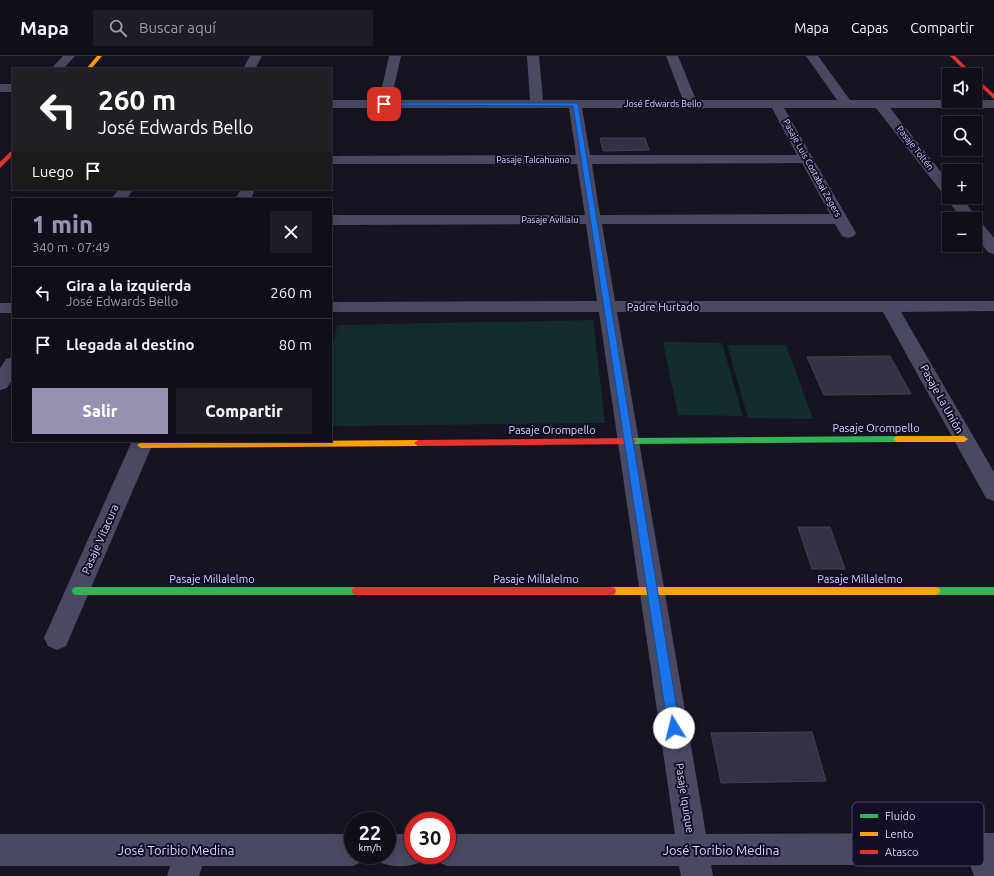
<!DOCTYPE html>
<html lang="es">
<head>
<meta charset="utf-8">
<style>
  :root { --surface:#100f19; --page:#1e1d26; --text:#f1f3f6; --muted:#9c9ca2; --line:#302f38; --accent:#9591b1 }
  body { margin:0; font-family:Ubuntu,sans-serif; background:var(--page); color:var(--text); height:100vh; display:flex; flex-direction:column; font-size:15px; white-space:nowrap }
  * { box-sizing:border-box; margin:0 }
  p { font-size:13px; color:var(--muted) }
  .icon { flex:none; width:22px; height:22px; fill:none; stroke:currentColor; stroke-width:2; stroke-linecap:round; stroke-linejoin:round }
  .map { position:relative; flex:1; overflow:hidden }
  .drawer { position:absolute; left:12px; top:142px; width:320px; height:244px; display:flex; flex-direction:column; background:var(--surface); border-radius:0px; box-shadow:0 2px 10px #0003,0 0 0 1px var(--line) }
  .drawer>* { flex:none }
  .top-card { position:absolute; left:12px; top:12px; width:320px; height:122px; border-radius:0px; box-shadow:0 2px 10px #0003,0 0 0 1px var(--line); background:#202124; color:#fff; overflow:hidden }
  .buttons { position:absolute; left:942px; top:12px; display:grid; gap:8px }
  .buttons a { display:grid; place-items:center; width:40px; height:40px; border-radius:0px; background:var(--surface); box-shadow:0 2px 10px #0003,0 0 0 1px var(--line); font-size:20px }
  .speed { position:absolute; left:344px; top:756px; display:flex; gap:8px; font-size:20px; font-weight:700; text-align:center }
  .speed>* { display:grid; place-content:center; width:52px; height:52px; border-radius:50%; background:var(--surface); box-shadow:0 2px 10px #0003,0 0 0 1px var(--line); line-height:1 }
  .speed small { font-size:10px; font-weight:400 }
  .speed .limit { border:6px solid #d22; background:#fff; color:#111 }
  .pin { position:absolute; display:grid; place-items:center; width:34px; height:34px; color:#fff; margin:-17px; border-radius:8px; box-shadow:0 2px 6px #0006 }
  .me { position:absolute; width:44px; margin:-22px; rotate:351deg; stroke-linejoin:round; filter:drop-shadow(0 0 3px #0008) }
  .turn { display:flex; align-items:center; gap:14px; height:84px; padding:0 20px; font-size:18px }
  .turn .icon { width:52px; height:52px; stroke-width:2.5 }
  .turn b { display:block; font-size:28px; line-height:34px }
  .then { display:flex; align-items:center; height:38px; padding:0 20px; background:#0003; gap:8px; font-size:15px }
  .round { display:grid; place-items:center; flex:none; width:42px; height:42px; border-radius:0px; background:var(--page) }
  .summary { display:flex; align-items:center; justify-content:space-between; height:68px; padding:0 20px }
  h1 { font-size:24px; font-weight:800; line-height:30px; color:var(--accent) }
  .cta { display:flex; gap:8px; margin-top:auto; padding:8px 20px }
  .cta a { flex:1; height:46px; border-radius:0px; background:var(--accent); color:#fff; font-size:16px; font-weight:800; line-height:46px; text-align:center }
  .cta a+a { background:var(--page); color:var(--text) }
  ul { padding:0; list-style:none }
  li { display:flex; align-items:center; gap:12px; height:52px; padding:0 20px; border-top:1px solid var(--line) }
  li div { flex:1 }
  li b { display:block; font-size:15px }
  li em { font-style:normal }
  header { display:flex; align-items:center; gap:24px; box-sizing:border-box; height:56px; padding:0 20px; background:var(--surface); border-bottom:1px solid var(--line) }
  header strong { font-size:19px }
  nav { display:flex; gap:22px; margin-inline-start:auto; font-size:14px }
  .search { width:280px; height:36px; background:var(--page); display:flex; align-items:center; gap:10px; box-sizing:border-box; padding:0 14px; border-radius:0px; color:var(--muted); font-size:15px }
  .map>svg:first-child { display:block }
</style>
</head>
<body>
<header>
<strong>Mapa</strong>
<div class="search"><svg class="icon" aria-label="search" viewBox="0 0 24 24"><circle cx="10" cy="10" r="6"/><path d="M15 15l6 6"/></svg>Buscar aquí</div>
<nav><a>Mapa</a><a>Capas</a><a>Compartir</a></nav>
</header>
<div class="map">
<svg width="994" height="820" viewBox="0 0 994 820">
  <rect width="100%" height="100%" fill="#161421"/>
  <path fill="#132c2d" d="M593,264L605,367L331,370V299L337,269Z
    M663,286L722,287L743,360L678,359Z
    M727,289H786L813,363L748,362Z"/>
  <path fill="#343243" stroke="#433f54" d="M600,82H645L649,94L603,95Z
    M890,300L911,338L824,339L807,301Z
    M798,471H830L845,513H812Z
    M812,676L826,725L721,727L711,677Z"/>
  <g fill="none" stroke-linecap="round" stroke-linejoin="round">
    <path fill="#4a4962" fill-rule="evenodd" d="M63,0H75L63,13H51Z
      M250,0H262L255,13H243Z
      M389,0H401L391,44H530L527,0H539L543,44H683L666,0H678L696,44H837L806,0H818L850,44H994V52H890L949,126V141H961L978,163L977,165L981,166L994,182V198L988,196L975,180V163H962L945,141L946,140L944,139L876,52H784L856,177L854,180L848,182L842,180L835,168H602L615,245H994V255L901,256L994,416V445L986,442L883,256H617L706,778L994,777V820H974L970,809H711L713,820H681L679,810H447L436,805L433,799H447V778H675L599,256H331V246L597,245L586,168L331,169V159H585L577,108H331V100L576,99L569,52H331V44H379ZM582,52H772L797,99H590ZM802,107L830,158L600,159L592,108Z
      M0,28H13V36H0Z
      M119,133H133L127,143H111Z
      M241,133H255L251,143H235Z
      M0,247H13V257H0Z
      M13,301V322L7,332L0,334V312L6,303Z
      M132,385H154L66,590L57,594L48,590L44,582Z
      M0,778H353V799H367L364,805L353,810H202L199,820H167L170,810H0Z
      M387,778H413V799H427L424,805C408,812 392,812 376,805L373,799H387Z"/>
    <path fill="#30b455" fill-rule="evenodd" d="M897,380L901,383L897,386L633,388L629,385L633,382Z
      M77,531H357L361,532L362,535L361,538L357,539H77L73,538L72,535L73,532Z
      M935,531H994V539H935L931,538L930,535L931,532Z"/>
    <path fill="#ff9f0a" fill-rule="evenodd" d="M97,0H102L91,13H86Z
      M897,380H964L968,383L964,386H897L893,383Z
      M418,384L422,387L418,390L141,392L137,389L141,386Z
      M611,531H935L939,532L940,535L939,538L935,539H611L607,538L606,535L607,532Z"/>
    <path fill="#e5322d" fill-rule="evenodd" d="M950,0H955L974,19H969Z
      M975,21L994,38V43L975,25Z
      M13,93V99L0,112V106Z
      M633,382L637,385L633,388L418,390L414,387L418,384Z
      M357,531H611L615,532L616,535L615,538L611,539H357L353,538L352,535L353,532Z"/>
  </g>
  <path fill="#1a73e8" stroke="#114b97" d="M382,47H575L578,48L680,672L678,676L674,678L670,676L668,672L573,50L384,49L381,48Z"/>
  <g text-anchor="middle" stroke-width="4" stroke-linejoin="round" paint-order="stroke">
    <g font-size="9" fill="#d9d4ff" stroke="#130f26">
      <text x="663" y="51">José Edwards Bello</text>
      <text transform="translate(915 92) rotate(52)" y="3">Pasaje Toltén</text>
      <text x="533" y="107">Pasaje Talcahuano</text>
      <text transform="translate(812 112) rotate(61)" y="3">Pasaje Luis Costabal Zegers</text>
      <text x="550" y="167">Pasaje Avillalu</text>
    </g>
    <g font-size="11" fill="#d9d4ff" stroke="#130f26">
      <text x="663" y="255">Padre Hurtado</text>
      <text transform="translate(942 343) rotate(61)" y="4">Pasaje La Unión</text>
      <text x="876" y="376">Pasaje Orompello</text>
      <text x="552" y="378">Pasaje Orompello</text>
      <text transform="translate(100 483) rotate(-66)" y="4">Pasaje Vitacura</text>
      <text x="212" y="527">Pasaje Millalelmo</text>
      <text x="536" y="527">Pasaje Millalelmo</text>
      <text x="860" y="527">Pasaje Millalelmo</text>
      <text transform="translate(685 742) rotate(81)" y="4">Pasaje Iquique</text>
    </g>
    <g font-size="13" fill="#d9d4ff" stroke="#130f26">
      <text x="176" y="799">José Toribio Medina</text>
      <text x="721" y="799">José Toribio Medina</text>
    </g>
  </g>
  <rect x="852" y="746" width="132" height="64" rx="6" fill="#130f26" stroke="#4e4a67" stroke-width="1"/>
  <rect x="860" y="758" width="18" height="4" fill="#30b455"/>
  <rect x="860" y="776" width="18" height="4" fill="#ff9f0a"/>
  <rect x="860" y="794" width="18" height="4" fill="#e5322d"/>
  <g font-size="11" fill="#d9d4ff">
    <text x="885" y="764">Fluido</text>
    <text x="885" y="782">Lento</text>
    <text x="885" y="800">Atasco</text>
  </g>
</svg>
<div class="buttons">
<a><svg class="icon" aria-label="sound" viewBox="0 0 24 24"><path d="M4 9h4l5-4v14l-5-4H4zM17 9q2 3 0 6"/></svg></a>
<a><svg class="icon" aria-label="search" viewBox="0 0 24 24"><circle cx="10" cy="10" r="6"/><path d="M15 15l6 6"/></svg></a>
<a>+</a>
<a>−</a>
</div>
<div class="speed"><div>22<small>km/h</small></div><div class="limit">30</div></div>
<div class="pin" style="left:384px;top:48px;background:#d93025"><svg class="icon" aria-label="arrive" viewBox="0 0 24 24"><path d="M6 21V4h12l-3 4 3 4H6"/></svg></div>
<svg class="me" style="left:674px;top:672px" viewBox="-20 -20 40 40"><circle r="19" fill="#fff"/><path d="M0-13L10 11 0 6-10 11z" fill="#1a73e8"/></svg>
<div class="top-card">
<div class="turn"><svg class="icon" aria-label="left" viewBox="0 0 24 24"><path d="M17 20v-9H6M10 6l-5 5 5 5"/></svg><div><b>260 m</b>José Edwards Bello</div></div>
<div class="then">Luego<svg class="icon" aria-label="arrive" viewBox="0 0 24 24"><path d="M6 21V4h12l-3 4 3 4H6"/></svg></div>
</div>
<section class="drawer">
<div class="summary"><div><h1>1 min</h1><p>340 m · 07:49</p></div><a class="round"><svg class="icon" aria-label="close" viewBox="0 0 24 24"><path d="M6 6l12 12M18 6L6 18"/></svg></a></div>
<ul>
<li><svg class="icon" aria-label="left" viewBox="0 0 24 24"><path d="M17 20v-9H6M10 6l-5 5 5 5"/></svg><div><b>Gira a la izquierda</b><p>José Edwards Bello</p></div><em>260 m</em></li>
<li><svg class="icon" aria-label="arrive" viewBox="0 0 24 24"><path d="M6 21V4h12l-3 4 3 4H6"/></svg><div><b>Llegada al destino</b></div><em>80 m</em></li>
</ul>
<div class="cta"><a>Salir</a><a>Compartir</a></div>
</section>
</div>
</body>
</html>
